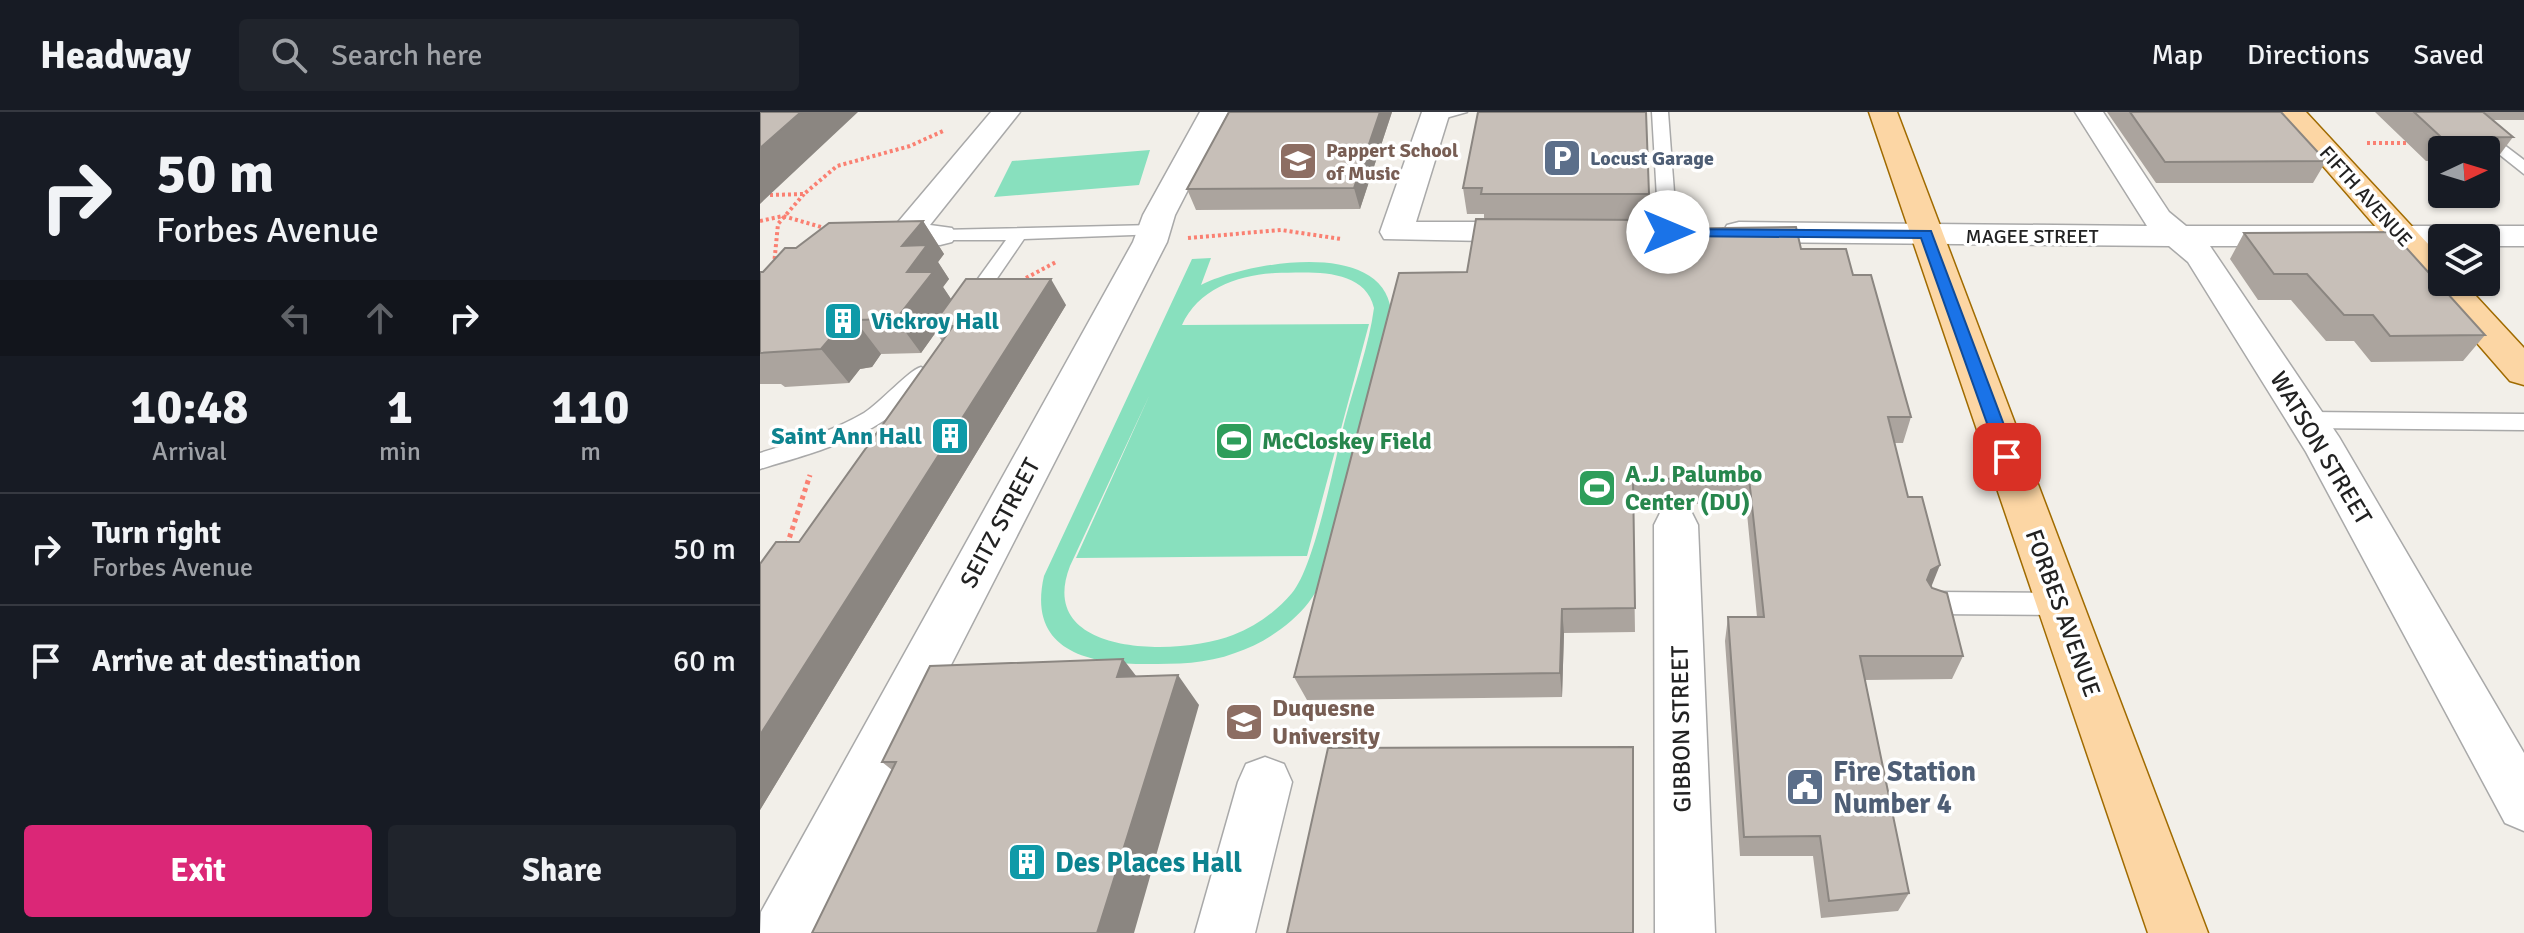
<!DOCTYPE html>
<html lang="en">
<head>
<meta charset="utf-8">
<style>
  :root { --surface:#171b24; --page:#20242c; --text:#f1f3f6; --muted:#9ea1a6; --line:#363941; --accent:#db2777 }
  body { margin:0; font-family:Signika,sans-serif; background:var(--page); color:var(--text); height:100vh; display:flex; flex-direction:column; font-size:30px; white-space:nowrap }
  * { box-sizing:border-box; margin:0 }
  p { font-size:26px; color:var(--muted) }
  .icon { flex:none; width:44px; height:44px; fill:none; stroke:currentColor; stroke-width:2; stroke-linecap:round; stroke-linejoin:round }
  .map { position:relative; flex:1; overflow:hidden }
  .details { display:flex; flex-direction:column; background:var(--surface); width:760px }
  .details>* { flex:none }
  .top-card { background:#171b24; color:var(--text); overflow:hidden }
  .needle { width:52px; rotate:86deg }
  .controls { position:absolute; left:1668px; top:24px; display:grid; gap:16px }
  .controls a { display:grid; place-items:center; width:72px; height:72px; border-radius:8px; background:var(--surface); box-shadow:0 2px 6px #0004; font-size:40px }
  .pin { position:absolute; display:grid; place-items:center; width:68px; height:68px; color:#fff; margin:-34px; border-radius:16px; box-shadow:0 4px 12px #0006 }
  .me { position:absolute; width:88px; margin:-44px; rotate:90deg; stroke-linejoin:round; filter:drop-shadow(0 0 6px #0008) }
  .turn { display:flex; align-items:center; gap:28px; height:168px; padding:0 24px; font-size:36px }
  .turn .icon { width:104px; height:104px; stroke-width:2.5 }
  .turn b { display:block; font-size:56px; line-height:68px }
  .lanes { display:flex; align-items:center; height:76px; padding:0 24px; background:#0003; justify-content:center; gap:40px; direction:ltr }
  .lanes .off { opacity:.35 }
  .eta { display:flex; justify-content:space-evenly; align-items:center; height:136px; text-align:center }
  .eta b { font-size:48px; font-weight:800; line-height:56px }
  .primary-button { display:flex; gap:16px; margin-top:auto; padding:16px 24px }
  .primary-button a { flex:1; height:92px; border-radius:8px; background:var(--accent); color:#fff; font-size:32px; font-weight:800; line-height:92px; text-align:center }
  .primary-button a+a { background:var(--page); color:var(--text) }
  ul { padding:0; list-style:none }
  li { display:flex; align-items:center; gap:24px; height:112px; padding:0 24px; border-top:2px solid var(--line) }
  li div { flex:1 }
  li b { display:block; font-size:30px }
  li em { font-style:normal }
  header { display:flex; align-items:center; gap:48px; box-sizing:border-box; height:112px; padding:0 40px; background:var(--surface); border-bottom:2px solid var(--line) }
  header strong { font-size:38px }
  nav { display:flex; gap:44px; margin-inline-start:auto; font-size:28px }
  .search { width:560px; height:72px; background:var(--page); display:flex; align-items:center; gap:20px; box-sizing:border-box; padding:0 28px; border-radius:8px; color:var(--muted); font-size:30px }
  main { display:flex; flex:1; min-height:0 }
  .map>svg:first-child { display:block }
</style>
</head>
<body>
<header>
<strong>Headway</strong>
<div class="search"><svg class="icon" aria-label="search" viewBox="0 0 24 24"><circle cx="10" cy="10" r="6"/><path d="M15 15l6 6"/></svg>Search here</div>
<nav><a>Map</a><a>Directions</a><a>Saved</a></nav>
</header>
<main>
<section class="details">
<div class="top-card">
<div class="turn"><svg class="icon" aria-label="right" viewBox="0 0 24 24"><path d="M7 20v-9h11M14 6l5 5-5 5"/></svg><div><b>50 m</b>Forbes Avenue</div></div>
<div class="lanes"><svg class="icon off" aria-label="left" viewBox="0 0 24 24"><path d="M17 20v-9H6M10 6l-5 5 5 5"/></svg><svg class="icon off" aria-label="ahead" viewBox="0 0 24 24"><path d="M12 20V5M6 11l6-6 6 6"/></svg><svg class="icon" aria-label="right" viewBox="0 0 24 24"><path d="M7 20v-9h11M14 6l5 5-5 5"/></svg></div>
</div>
<div class="eta">
<div><b>10:48</b><p>Arrival</p></div>
<div><b>1</b><p>min</p></div>
<div><b>110</b><p>m</p></div>
</div>
<ul>
<li><svg class="icon" aria-label="right" viewBox="0 0 24 24"><path d="M7 20v-9h11M14 6l5 5-5 5"/></svg><div><b>Turn right</b><p>Forbes Avenue</p></div><em>50 m</em></li>
<li><svg class="icon" aria-label="arrive" viewBox="0 0 24 24"><path d="M6 21V4h12l-3 4 3 4H6"/></svg><div><b>Arrive at destination</b></div><em>60 m</em></li>
</ul>
<div class="primary-button"><a>Exit</a><a>Share</a></div>
</section>
<div class="map">
<svg width="1764" height="821" viewBox="0 0 1764 821">
  <rect width="100%" height="100%" fill="#f2efe9"/>
  <path fill="#88e0be" fill-rule="evenodd" d="M390,38L379,73L234,85L252,49Z
    M451,146L441,173C484,151 623,125 631,199C615,261 599,324 583,387C574,420 571,462 549,490C531,513 503,532 475,541C446,552 417,552 386,552C327,552 267,538 284,464L432,147ZM515,161C548,161 604,154 614,196C609,233 595,271 585,308C575,347 555,454 532,481C516,500 496,514 473,523C421,544 274,546 310,454L390,282L316,446L547,444L609,212L422,213C438,177 478,163 515,161Z"/>
  <g fill="none" stroke-linecap="round" stroke-linejoin="round">
    <defs>
      <path id="lane" d="M672,0H707L675,9L667,4Z
        M892,0H908L917,120L908,125L899,120Z
        M1731,23L1764,48V62L1725,31V25Z
        M394,113L403,118L400,122L264,127L216,197L209,199L199,193L246,128H180L171,123L180,118Z
        M161,255L171,262C134,321 62,338 0,357V341C35,330 72,320 104,301C120,291 149,258 161,255Z
        M1547,300L1764,302V318L1547,316L1536,308Z
        M1173,480L1300,481L1309,485L1313,492L1309,499L1300,503L1173,502L1164,498L1160,491L1164,484Z"/>
      <path id="street" d="M231,0H260L170,113L192,116L197,123L192,130L180,133L133,130L128,123L133,116Z
        M440,0H468L415,103L407,130L54,821H0L1,800L373,130L383,103Z
        M662,0H690L656,110H774L786,113L790,120L786,127L774,130L624,127L620,120Z
        M1315,0H1343L1409,100L1426,114H1764V134H1726V126H1682V134H1450L1579,325L1764,641V719L1745,711L1546,340L1428,150L1409,134L979,130L967,127L963,120L967,113L979,110L1387,114Z
        M916,396L932,401L938,413L955,821H895L894,413L900,401Z
        M505,645L524,652L532,670L495,821H435L478,670L486,652Z"/>
      <path id="primary" d="M1109,0H1137L1448,821H1388Z
        M1516,0H1546L1682,147V170H1703L1764,236V273L1750,269Z"/>
    </defs>
    <use href="#lane" stroke="#a9a9a9" stroke-width="3"/>
    <use href="#street" stroke="#a9a9a9" stroke-width="3"/>
    <use href="#primary" stroke="#a06b00" stroke-width="3"/>
    <path stroke="#fa8072" stroke-width="4" stroke-dasharray="3 3" stroke-linecap="butt" d="M1607,31H1653
      M10,83L44,82L77,54L150,34L183,19
      M0,109L23,104L68,117
      M428,126L521,118L581,127
      M14,153L18,112L44,82
      M266,166L296,150"/>
    <path stroke="#fa8072" stroke-width="5" stroke-dasharray="4 4" stroke-linecap="butt" d="M27,433L50,363"/>
    <use href="#lane" fill="#fff" fill-rule="evenodd"/>
    <use href="#street" fill="#fff" fill-rule="evenodd"/>
    <use href="#primary" fill="#fcd6a4" fill-rule="evenodd"/>
  </g>
  <path fill="#aba49e" d="M469,0H632L600,97L436,98L427,77Z
    M1347,0H1521L1566,49L1553,71H1396Z
    M1615,0H1764V8H1733L1753,25L1735,49H1726V38H1682V49H1666Z
    M703,76L889,82V108L724,107V102H707Z
    M163,109L184,142L178,150L189,167L183,175L191,187L306,193L0,698V452L39,430L182,229L176,220L161,241L121,242L112,255L100,257L89,271L25,275L21,272H0V160Z
    M891,117L1041,137L1093,163L1151,305L1143,331H1134L1171,475L1203,544L1192,567L1105,568L1149,781L1138,799L1061,806L1053,744H980L965,529L968,505H997L986,391L873,393L875,520L804,521L802,585L547,588L534,565L707,160Z
    M1484,121L1725,223L1703,249L1611,250L1594,229H1566L1531,188H1498L1470,147Z
    M376,564L439,593L132,658L122,650Z"/>
  <path fill="#8b8681" d="M41,0H98L0,92V36Z
    M620,0H632L600,97L594,76Z
    M163,109L184,142L178,150L189,167L183,175L195,193L172,214L176,220L161,241L136,207L147,160L142,134Z
    M291,167L306,193L0,698V623Z
    M95,208L121,242L112,255L100,257L89,271L61,237L73,223Z
    M1180,453L1170,478L1161,483L1171,458Z
    M802,497L804,521L802,585L800,561Z
    M363,547L387,578L357,565Z
    M418,563L439,593L374,821H337Z"/>
  <path fill="#c7bfb8" stroke="#8b8681" stroke-width="2" d="M0,0H41L0,36Z
    M469,0H620L594,76L427,77Z
    M718,0H886L889,82H721L722,76H703Z
    M1370,0H1521L1566,49L1405,50Z
    M1654,0H1723L1753,25L1682,26Z
    M716,107L890,108L891,117L1036,115L1041,137H1086L1093,163H1111L1151,305H1128L1148,385H1162L1180,453L1171,458L1167,468L1172,476L1187,481L1203,544H1100L1149,781L1069,789L1060,724L984,725L968,505H1004L989,366L873,367L875,496L802,497L800,561L534,565L639,161L707,160Z
    M163,109L142,134L167,133L147,160H173L136,207L95,208L85,221L73,223L61,237L0,241V160H3L25,136H36L69,111Z
    M1632,120L1725,223L1630,224L1613,203H1584L1547,162H1514L1484,121Z
    M206,167H291L0,623V452L16,430H39L193,214H172Z
    M363,547L357,565L418,563L337,821H52L136,650H122L170,554Z
    M873,635V821H527L568,636Z"/>
  <path fill="#1a73e8" stroke="#114b97" stroke-width="2" d="M903,117L1171,119L1256,345L1253,350L1247,352L1239,345L1161,126L908,124L901,120Z"/>
  <defs>
    <symbol id="parking-square" viewBox="-11 -11 22 22"><rect x="-9" y="-9" width="18" height="18" rx="4" fill="#5c6f8a" stroke="#fff"/><path d="M-3.5-5.5H1a3.5 3.5 0 0 1 0 7H-1V5.5H-3.5ZM-1-3.4V-.6H.8a1.4 1.4 0 0 0 0-2.8Z" fill="#fff"/></symbol>
    <symbol id="school-square" viewBox="-11 -11 22 22"><rect x="-9" y="-9" width="18" height="18" rx="4" fill="#8d6e63" stroke="#fff"/><path d="M0-5L7-2L0 1L-7-2ZM-4 1L0 2.5L4 1V4Q0 6-4 4Z" fill="#fff"/></symbol>
    <symbol id="building-square" viewBox="-11 -11 22 22"><rect x="-9" y="-9" width="18" height="18" rx="4" fill="#0f9aa8" stroke="#fff"/><path d="M-4-6H4V6H1V3H-1V6H-4ZM-2.5-4.3h1.7v1.8h-1.7ZM.8-4.3h1.7v1.8H.8ZM-2.5-1h1.7V.8h-1.7ZM.8-1h1.7V.8H.8Z" fill="#fff"/></symbol>
    <symbol id="stadium-square" viewBox="-11 -11 22 22"><rect x="-9" y="-9" width="18" height="18" rx="4" fill="#2e9e5b" stroke="#fff"/><path d="M0-5a6.5 5 0 1 0 0 10a6.5 5 0 1 0 0-10ZM-3.5-1.8h7v3.6h-7Z" fill="#fff"/></symbol>
    <symbol id="university-square" viewBox="-11 -11 22 22"><rect x="-9" y="-9" width="18" height="18" rx="4" fill="#8d6e63" stroke="#fff"/><path d="M0-5L7-2L0 1L-7-2ZM-4 1L0 2.5L4 1V4Q0 6-4 4Z" fill="#fff"/></symbol>
    <symbol id="civic-square" viewBox="-11 -11 22 22"><rect x="-9" y="-9" width="18" height="18" rx="4" fill="#5c6f8a" stroke="#fff"/><path d="M-.6-6.5H3V-4.5H.6V-3L4-1V1h2V6H-6V1h2V-1L-.6-3ZM-1.2 2.5V6h2.4V2.5Z" fill="#fff"/></symbol>
  </defs>
  <g fill-rule="evenodd">
    <use href="#parking-square" x="780" y="24" width="44" height="44"/>
    <use href="#school-square" x="516" y="27" width="44" height="44"/>
    <use href="#building-square" x="61" y="187" width="44" height="44"/>
    <use href="#building-square" x="168" y="302" width="44" height="44"/>
    <use href="#stadium-square" x="452" y="307" width="44" height="44"/>
    <use href="#stadium-square" x="815" y="354" width="44" height="44"/>
    <use href="#university-square" x="462" y="588" width="44" height="44"/>
    <use href="#civic-square" x="1023" y="653" width="44" height="44"/>
    <use href="#building-square" x="245" y="728" width="44" height="44"/>
  </g>
  <g text-anchor="middle" stroke-width="7" stroke-linejoin="round" paint-order="stroke">
    <g font-size="20" font-weight="bold" fill="#785e54" stroke="#fff" text-anchor="start">
      <text x="566" y="45">Pappert School<tspan x="566" dy="23">of Music</tspan></text>
    </g>
    <g font-size="20" font-weight="bold" fill="#4e5e75" stroke="#fff" text-anchor="start">
      <text x="830" y="53">Locust Garage</text>
    </g>
    <g font-size="20" fill="#222" stroke="#fff">
      <text transform="translate(1606 84) rotate(48)" y="7">FIFTH AVENUE</text>
      <text x="1272" y="131">MAGEE STREET</text>
    </g>
    <g font-size="24" font-weight="bold" fill="#0d838f" stroke="#fff" text-anchor="start">
      <text x="111" y="217">Vickroy Hall</text>
      <text x="162" y="332" text-anchor="end">Saint Ann Hall</text>
    </g>
    <g font-size="24" font-weight="bold" fill="#27864d" stroke="#fff" text-anchor="start">
      <text x="502" y="337">McCloskey Field</text>
      <text x="865" y="370">A.J. Palumbo<tspan x="865" dy="28">Center (DU)</tspan></text>
    </g>
    <g font-size="24" fill="#222" stroke="#fff">
      <text transform="translate(1561 336) rotate(59)" y="8">WATSON STREET</text>
      <text transform="translate(240 411) rotate(-62)" y="8">SEITZ STREET</text>
      <text transform="translate(1303 501) rotate(70)" y="8">FORBES AVENUE</text>
      <text transform="translate(921 617) rotate(-91)" y="8">GIBBON STREET</text>
    </g>
    <g font-size="24" font-weight="bold" fill="#785e54" stroke="#fff" text-anchor="start">
      <text x="512" y="604">Duquesne<tspan x="512" dy="28">University</tspan></text>
    </g>
    <g font-size="28" font-weight="bold" fill="#4e5e75" stroke="#fff" text-anchor="start">
      <text x="1073" y="669">Fire Station<tspan x="1073" dy="32">Number 4</tspan></text>
    </g>
    <g font-size="28" font-weight="bold" fill="#0d838f" stroke="#fff" text-anchor="start">
      <text x="295" y="760">Des Places Hall</text>
    </g>
  </g>
</svg>
<div class="controls">
<a><svg class="needle" viewBox="-14 -14 28 28"><path d="M0-13l5 13h-10z" fill="#e53935"/><path d="M0 13l5-13h-10z" fill="#9ea1a6"/></svg></a>
<a><svg class="icon" aria-label="layers" viewBox="0 0 24 24"><path d="M12 4l9 5-9 5-9-5zM3 14l9 5 9-5"/></svg></a>
</div>
<div class="pin" style="left:1247px;top:345px;background:#d93025"><svg class="icon" aria-label="arrive" viewBox="0 0 24 24"><path d="M6 21V4h12l-3 4 3 4H6"/></svg></div>
<svg class="me" style="left:908px;top:120px" viewBox="-20 -20 40 40"><circle r="19" fill="#fff"/><path d="M0-13L10 11 0 6-10 11z" fill="#1a73e8"/></svg>
</div>
</main>
</body>
</html>
